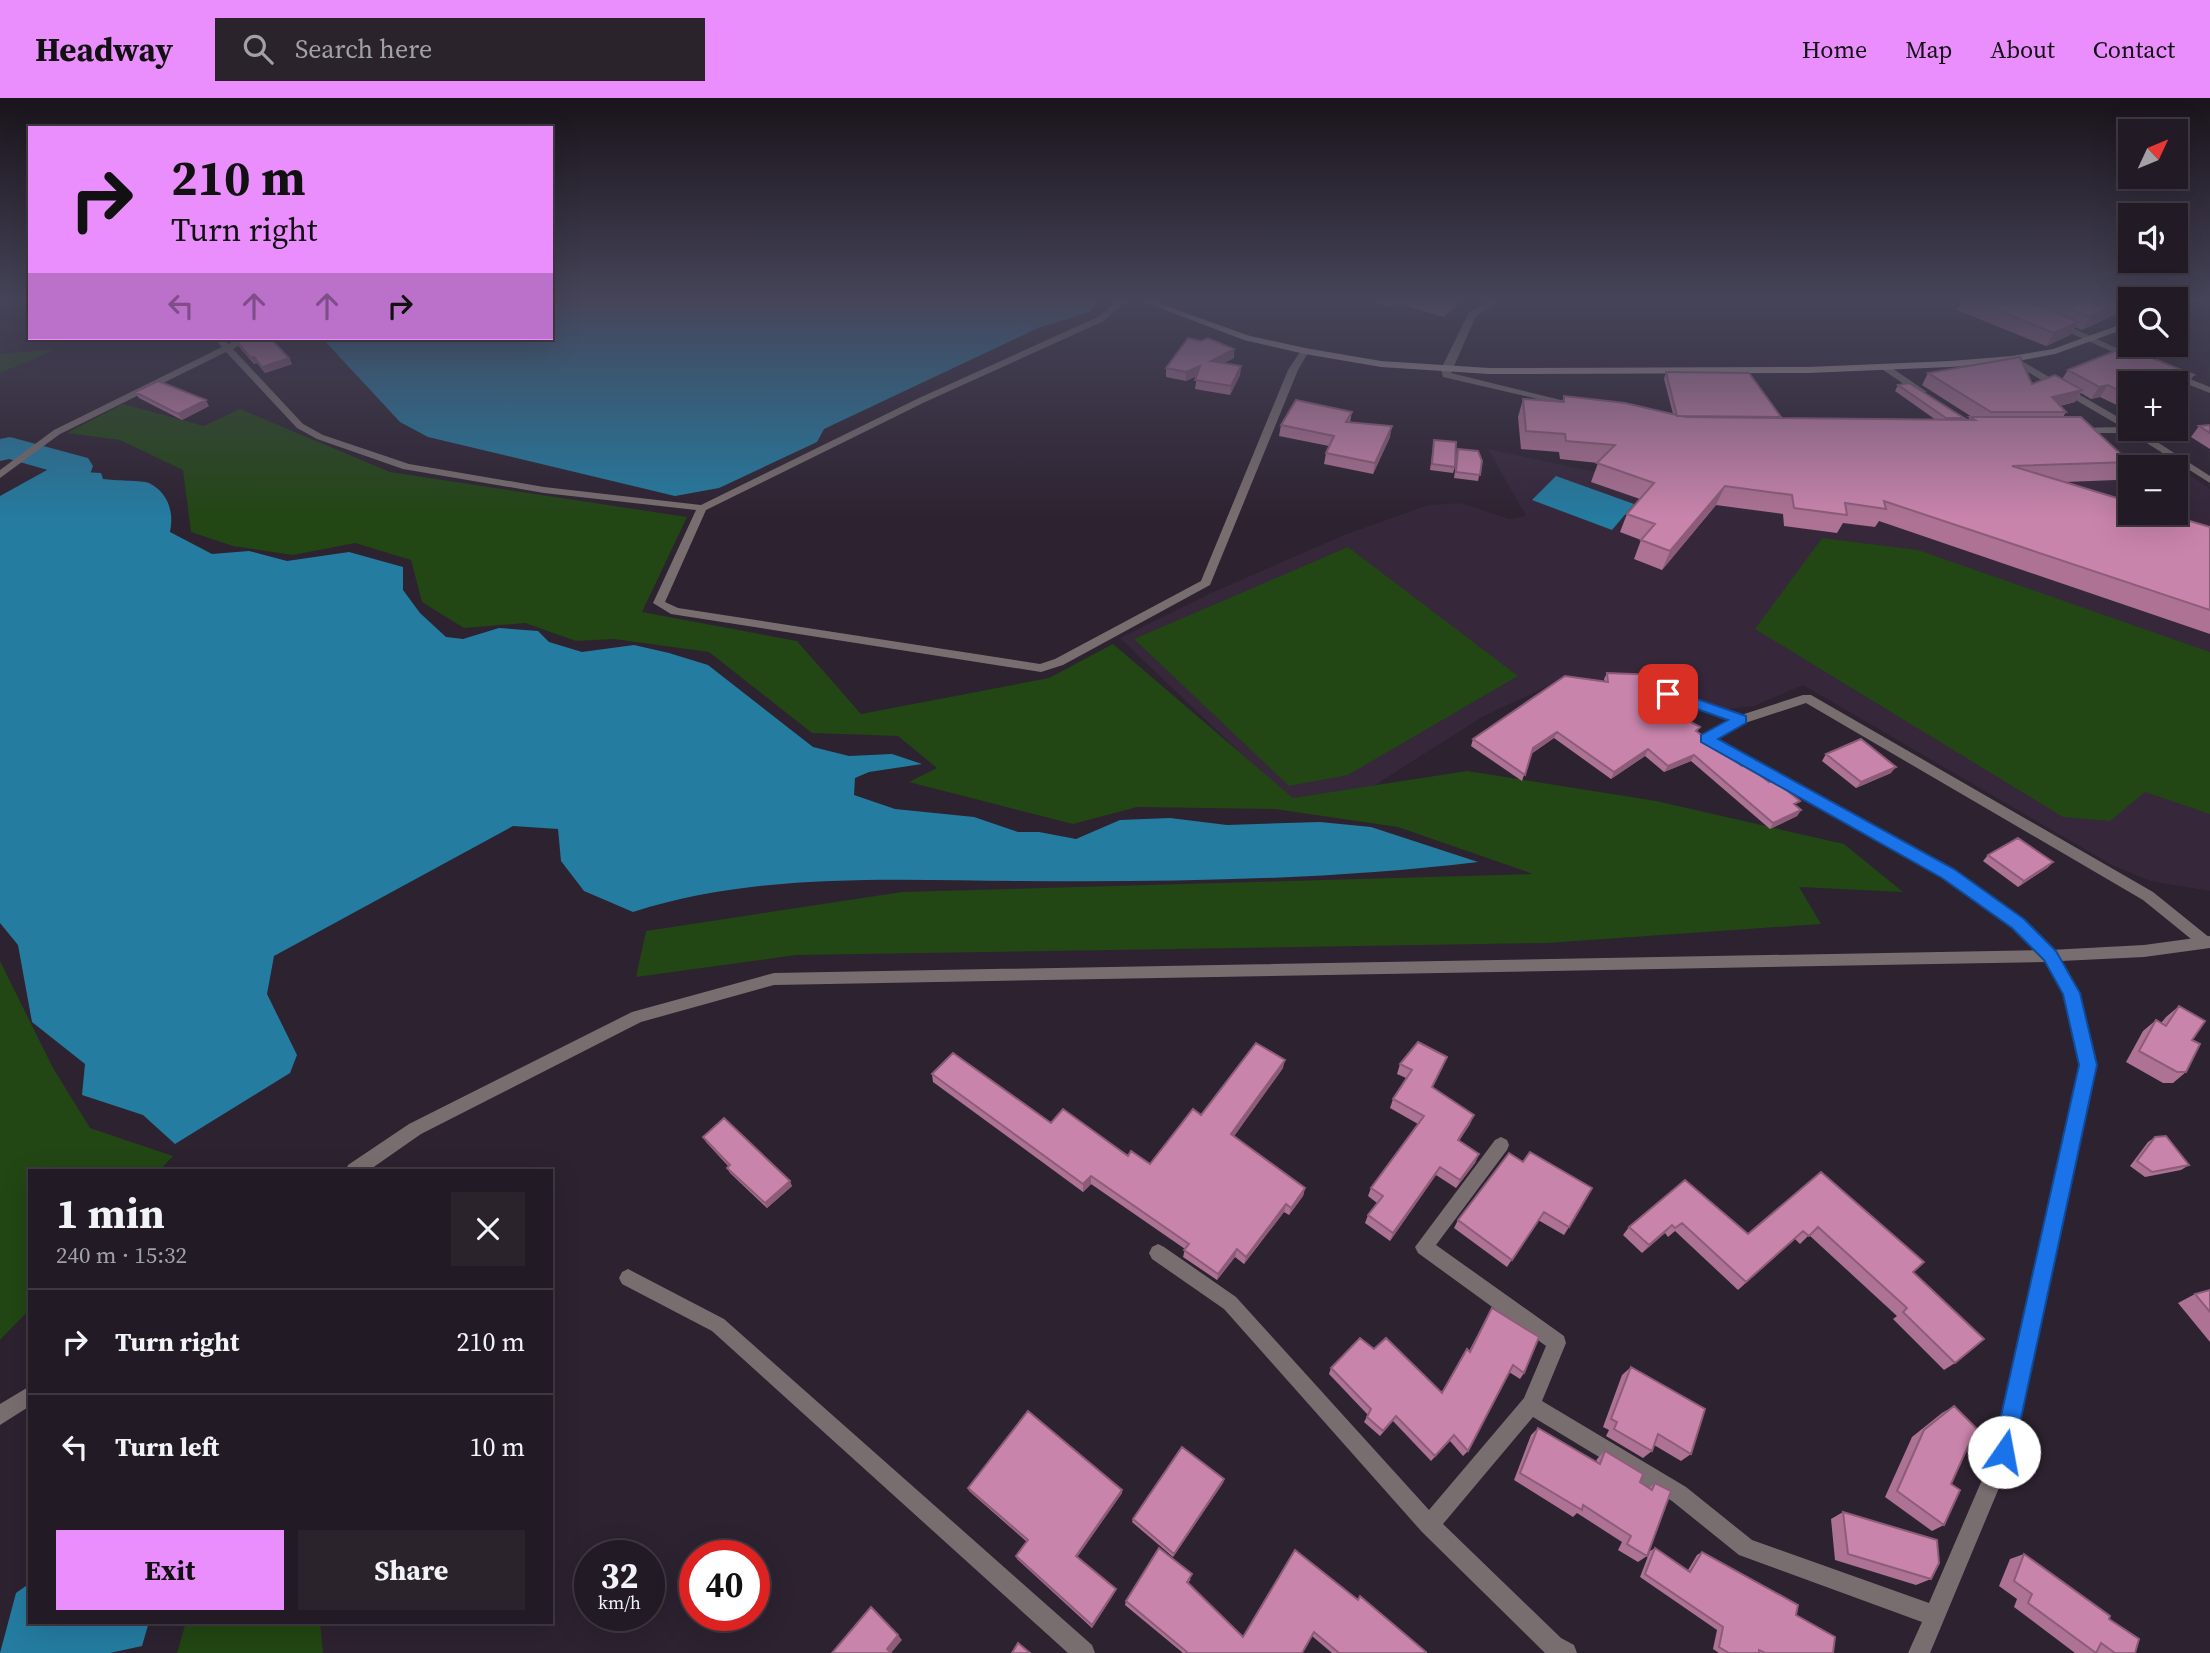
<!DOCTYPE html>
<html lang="en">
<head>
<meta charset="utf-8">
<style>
  :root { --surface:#221a24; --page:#2a232c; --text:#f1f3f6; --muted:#a2a1a6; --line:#3f3841; --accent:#ea8dfd }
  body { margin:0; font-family:"Source Serif 4",serif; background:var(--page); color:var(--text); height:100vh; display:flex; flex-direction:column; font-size:26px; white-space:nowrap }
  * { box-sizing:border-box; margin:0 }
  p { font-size:23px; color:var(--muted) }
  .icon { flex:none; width:38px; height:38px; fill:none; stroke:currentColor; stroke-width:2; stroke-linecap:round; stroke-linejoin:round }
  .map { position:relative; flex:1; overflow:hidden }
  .sheet { position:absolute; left:28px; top:1071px; width:525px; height:455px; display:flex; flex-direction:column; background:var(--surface); border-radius:0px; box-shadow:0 7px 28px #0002,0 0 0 2px var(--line) }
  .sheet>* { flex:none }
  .hud { position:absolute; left:28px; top:28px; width:525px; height:214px; border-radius:0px; box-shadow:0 7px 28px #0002,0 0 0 2px var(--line); background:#ea8dfd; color:#111; overflow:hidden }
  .needle { width:46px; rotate:46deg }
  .buttons { position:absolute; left:2118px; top:21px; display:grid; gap:14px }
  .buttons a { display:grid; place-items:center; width:70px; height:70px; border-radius:0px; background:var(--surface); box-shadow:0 7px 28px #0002,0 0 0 2px var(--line); font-size:35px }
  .speed { position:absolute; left:574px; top:1442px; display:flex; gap:14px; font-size:35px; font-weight:700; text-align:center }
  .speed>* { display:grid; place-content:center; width:91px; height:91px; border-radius:50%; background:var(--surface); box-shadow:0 7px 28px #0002,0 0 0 2px var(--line); line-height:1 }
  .speed small { font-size:18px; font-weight:400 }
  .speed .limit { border:10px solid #d22; background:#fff; color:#111 }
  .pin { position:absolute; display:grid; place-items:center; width:60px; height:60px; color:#fff; margin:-30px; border-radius:14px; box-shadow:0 4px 10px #0006 }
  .me { position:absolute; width:77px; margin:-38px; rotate:12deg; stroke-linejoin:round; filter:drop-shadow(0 0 5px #0008) }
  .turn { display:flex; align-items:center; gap:24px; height:147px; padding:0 28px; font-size:32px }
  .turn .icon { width:91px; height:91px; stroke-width:2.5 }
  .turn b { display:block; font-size:49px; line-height:60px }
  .lanes { display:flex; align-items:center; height:66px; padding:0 28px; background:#0003; justify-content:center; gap:35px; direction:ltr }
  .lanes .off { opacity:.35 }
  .round { display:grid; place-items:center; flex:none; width:74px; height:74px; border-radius:0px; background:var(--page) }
  .headline { display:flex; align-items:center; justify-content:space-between; height:119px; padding:0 28px }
  h1 { font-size:42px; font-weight:700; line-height:52px }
  .action { display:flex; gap:14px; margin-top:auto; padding:14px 28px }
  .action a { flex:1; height:80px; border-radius:0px; background:var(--accent); color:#111; font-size:28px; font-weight:700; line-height:80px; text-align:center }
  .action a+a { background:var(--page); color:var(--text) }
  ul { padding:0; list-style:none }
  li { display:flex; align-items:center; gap:21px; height:105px; padding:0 28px; border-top:2px solid var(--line) }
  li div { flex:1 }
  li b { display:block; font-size:26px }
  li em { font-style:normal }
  header { display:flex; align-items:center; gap:42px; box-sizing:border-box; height:98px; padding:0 35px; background:var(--accent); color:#111 }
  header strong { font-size:33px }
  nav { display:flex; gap:38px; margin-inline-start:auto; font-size:24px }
  .search { width:490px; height:63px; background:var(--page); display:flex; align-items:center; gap:18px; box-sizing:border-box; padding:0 24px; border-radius:0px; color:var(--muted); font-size:26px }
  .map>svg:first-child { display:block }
</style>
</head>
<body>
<header>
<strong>Headway</strong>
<div class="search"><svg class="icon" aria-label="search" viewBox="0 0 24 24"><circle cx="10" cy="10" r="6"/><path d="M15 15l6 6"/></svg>Search here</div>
<nav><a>Home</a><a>Map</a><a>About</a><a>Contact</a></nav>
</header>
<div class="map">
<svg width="2210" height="1555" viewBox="0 0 2210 1555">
  <rect width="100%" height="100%" fill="#2d2230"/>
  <path fill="#36273b" d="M1686,338H2102L2123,354L2164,369H2130V415H2175V373L2194,380L2210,391V793L2150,783L2112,767L1803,587L1754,608L1727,611L1659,586L1563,581L1482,619L1364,694L1293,705L1120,540L1211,495L1344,437L1428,407L1461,405L1509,421L1526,418L1488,351L1648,385Z"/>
  <path fill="#224614" d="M57,251L0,275V256Z
    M123,306L204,328L240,311L390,374L687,419L642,514L797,543L861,616L1049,580L1113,546L1293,700L1467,673L1656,703L1844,746L1903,794L1799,789L1821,826L1547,845L796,857L636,879L646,833L902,794L1533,776L1398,729L1275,711L1137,709L1073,726L909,684L937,670L898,638L812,635L709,554L614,541L576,543L525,525L464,530L422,504L411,462L355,445L293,457L233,448L191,434L183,372L120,342L67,335Z
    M1822,440L1918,452L2210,554V716L2145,694L2110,723L2063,719L1755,531Z
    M1348,449L1518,578L1348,677L1289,688L1134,541Z
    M0,863L53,970L90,1030L173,1058L159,1073H30V1211L0,1242Z
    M186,1524H320L323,1555H177Z"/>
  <path fill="#247ca1" d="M551,204H1097L1090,214L1038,230L824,331L817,344L719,390L675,398L428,339L400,324L322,240H551Z
    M47,372L101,375L103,381C115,383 141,382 149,385C169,395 174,415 170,434L212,456L249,453L287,463L349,454L403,469V492L420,515L446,539L463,541L499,530L538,533L549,544L582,554L634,547L669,555L708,567L813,649L849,658L892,656L922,666L869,674L855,680L854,697L895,711L974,719L1018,734H1039L1076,741L1120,722L1170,720L1227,727L1320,724L1371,729L1478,764C1328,782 1174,784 1022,783C893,782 758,774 633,814L584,793L561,763L558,731L513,728L274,858L267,896L297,957L290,975L175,1046L143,1017L82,997L85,966L32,924L18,847L0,825V398Z
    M1556,378L1634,406L1612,432L1532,402Z
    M30,1485V1524H149L142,1548L110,1555H0L16,1495Z"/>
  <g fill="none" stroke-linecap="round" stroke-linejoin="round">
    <path fill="#247ca1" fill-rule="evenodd" d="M10,339L88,360L93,368L83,395L70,398L57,395L51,387L55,374L9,361L0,363V341Z"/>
    <path fill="#796e6f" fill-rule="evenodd" d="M1116,204H1125L1104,223L925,304L706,412L665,504L678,510L1040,566L1055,561L1201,483L1288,272L1302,251H1308L1309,253L1298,272L1210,487L1063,567L1041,574L671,516L653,505L696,412L544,395L403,371L317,341L297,330L226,254L60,336L0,380V372L54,332L222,249L214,240H223L228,246L241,240H251L233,251L303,326L323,337L409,366L544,389L701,407L919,300L1098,219Z
      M1488,204H1498L1476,218L1451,275L1577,306V310L1443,279L1441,271L1469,214Z
      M2054,224H2060L2138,260L2131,262L2054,228Z
      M2009,259H2015L2130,326V331H2137L2210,378V385L2131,335H2075L2073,333L2078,330L2122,329L2009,263Z
      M1883,268H1889L1927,294L1919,296L1883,272Z
      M2169,275H2175L2210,289V295L2169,279Z
      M1668,592L1741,617L1803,597H1811L2153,794L2210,840V850L2201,849L2143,802L1806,605L1745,625L1716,641L1953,771L2023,821L2057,858L2055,862L2050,864L2045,862L2013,829L1943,779L1702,644L1700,641L1702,638L1730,623L1664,599L1662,596L1664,593Z
      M1501,1039L1507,1042L1509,1047L1507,1052L1436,1147L1564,1238L1566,1245L1542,1303L1686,1389L1752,1442L1929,1505L1997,1347L2004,1344L2011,1347L2014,1354L1930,1555H1908L1922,1524L1739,1457L1672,1403L1533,1319L1443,1426L1561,1540L1574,1547L1577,1555H1545L1422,1434L1224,1211L1152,1161L1149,1155L1152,1149L1158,1146L1164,1149L1236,1199L1429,1412L1524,1300L1546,1248L1418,1155L1415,1149L1495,1042Z
      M628,1171L724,1221L1092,1547L1095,1555H1068L712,1233L622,1186L619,1180L622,1174Z"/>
    <path fill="#796e6f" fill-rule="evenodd" d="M2210,838V850L2144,859L2061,863L2079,895L2096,967L2014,1354L2011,1361L2004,1364L1997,1361L1994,1354L2080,967L2064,896L2046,864L774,887L641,924L421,1036L368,1073H346L348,1067L409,1026L632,914L774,875L2050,852L2144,847Z
      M30,1288V1308L0,1327V1306Z"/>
    <path fill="#a99799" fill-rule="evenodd" d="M1144,204H1155L1250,238L1305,250L1381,263L1489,270L1808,269L1950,263L2012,258L2053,251L2130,223V229L2055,256L2012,264L1950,269L1808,275L1489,276L1381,269L1305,256L1244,242Z
      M2184,204H2195L2175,212V207Z"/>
  </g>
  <path fill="#ad7294" d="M1373,204H1461L1444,219L1397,205L1392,209Z
    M1962,204H2130L2121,210L2118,215L2082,232L2075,229L2070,237L2046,248L1957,212Z
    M237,244L289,260L292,266L265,275L257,265L254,266L240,250Z
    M1234,260L1224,265L1241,268L1240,277L1230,297L1195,291L1197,278L1186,283L1166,279V270Z
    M2068,272L2194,277L2186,288L2130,285V308L2123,310L2100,299L2091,301L2081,295L2075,304L2060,308L2066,314L2063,319L2129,364L2116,382L2065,384L2210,429V536L1879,423L1875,429L1843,425L1837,435L1784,428L1783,416L1716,407L1662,472L1634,461L1641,442L1620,434L1627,416L1640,401L1591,384L1598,365L1560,361L1559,354L1521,351L1518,319L1523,301L1562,304L1564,298L1673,316L1664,281L1666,274L1781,319L1780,320L1936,322L1895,293L1898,287L1964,320L1963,322H1968L1970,319H1972L1922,287L1928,275L2032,286L2062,281Z
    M135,294L209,308L182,322L139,300Z
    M1352,314L1350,324L1390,339L1373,376L1324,366L1326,355L1329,348L1279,338L1281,327Z
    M2210,327V351L2191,339L2199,328Z
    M1434,342L1455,369L1453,375L1430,372Z
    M1458,351L1482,363L1478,383L1454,380Z
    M1607,575L1674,615L1742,668L1801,712L1797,718L1770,731L1691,663L1664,674L1645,658L1611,681L1554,640L1531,656L1522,683L1471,648L1473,641L1605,583L1604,581Z
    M1826,656L1891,675L1856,690L1822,663Z
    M1988,757L2053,764L2047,770L2018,789L1983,763Z
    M2179,908L2192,942L2186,974L2173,985H2163L2126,964L2143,933L2156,922L2161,925L2166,919Z
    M1400,966L1443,968L1432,990L1470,1026L1459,1043L1479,1056L1475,1065L1456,1090L1436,1077L1390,1143L1365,1125L1368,1117L1377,1105L1368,1098L1371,1090L1418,1026L1390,1010L1393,1001L1406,980L1397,976Z
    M1283,970L1234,1038L1305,1090L1303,1098L1289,1117L1284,1114L1244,1166L1235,1159L1217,1182L1183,1159L1185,1151L1091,1086L1083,1094L933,984L932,976L1150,1066L1201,1017Z
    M703,1039L792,1088L767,1110L730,1075L727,1070L729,1069L706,1044Z
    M2155,1039L2189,1067L2181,1072L2145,1079L2130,1068L2148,1044Z
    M1523,1064L1569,1129L1564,1137L1538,1122L1507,1169L1454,1130L1458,1122Z
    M1821,1074L1913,1174L1955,1265L1944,1272L1893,1221L1897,1218L1809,1137L1800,1146L1795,1141L1738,1192L1675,1133L1668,1139L1665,1135L1642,1155L1623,1137L1629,1129L1685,1082L1748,1136Z
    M2210,1192V1244L2178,1205L2195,1196Z
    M1492,1210L1524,1275L1520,1281L1509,1274L1468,1353L1463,1358L1450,1343L1431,1363L1393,1323L1380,1338L1364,1324L1368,1317L1329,1276L1331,1270L1374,1251L1441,1295L1469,1253Z
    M1631,1269L1691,1356L1681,1363L1654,1347L1652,1353L1643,1360L1606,1338L1609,1332L1603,1329L1622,1277Z
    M1954,1308L1968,1348L1951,1386L1944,1427L1932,1433L1885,1399L1912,1339L1942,1315Z
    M1538,1330L1596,1364L1597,1361L1605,1353L1640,1384L1649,1390L1655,1385L1647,1458L1638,1464L1618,1452L1622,1444L1577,1415L1573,1419L1514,1382L1531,1337Z
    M1224,1381L1223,1385L1173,1459L1132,1424L1133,1421Z
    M968,1390L1122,1395L1077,1459L1116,1491L1115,1494L1092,1530L1017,1461L1016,1458L1027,1444L969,1393Z
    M1843,1414L1931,1481L1916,1487L1835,1462L1831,1421Z
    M1655,1450L1688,1472L1697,1457L1702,1454L1796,1517L1833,1555H1719L1713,1551L1717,1532L1640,1479L1650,1453Z
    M2024,1456L2109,1521L2135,1555H2075L2014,1509L2017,1501L1999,1488L2010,1461Z
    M1191,1481L1188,1485L1243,1539L1358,1501L1360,1498L1425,1555H1332L1312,1538L1302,1555H1183L1125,1507L1126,1503Z"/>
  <path fill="#8d5c78" d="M1453,204H1461L1444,219L1446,210Z
    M2119,204H2130V207L2121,210L2118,215L2082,232L2090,219Z
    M2078,224L2070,237L2046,248L2054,235Z
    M1234,251V260L1210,271L1211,263Z
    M254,259L257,265L254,266L251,260Z
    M289,260L292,266L265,275L262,269Z
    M1200,268L1199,276L1186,283V274Z
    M1241,268L1240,277L1230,297L1231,288Z
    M2194,277L2186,288L2175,292V285H2170Z
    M2108,287L2100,299L2091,301L2099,289Z
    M2082,292L2075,304L2044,311L2052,299Z
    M2130,300V308L2123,310Z
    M206,302L209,308L182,322L178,316Z
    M1392,328L1390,339L1373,376L1375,365Z
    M1725,388L1716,407L1662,472L1670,453Z
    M1557,634L1554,640L1531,656L1533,650Z
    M1648,651L1645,658L1611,681L1614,674Z
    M1694,657L1691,663L1664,674L1668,668Z
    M1896,669L1891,675L1856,690L1861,684Z
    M1801,712L1797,718L1770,731L1773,725Z
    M2053,764L2047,770L2018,789L2024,783Z
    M1285,962L1283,970L1230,1044L1231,1036Z
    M1474,1017L1470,1026L1453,1051L1458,1042Z
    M1479,1056L1475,1065L1456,1090L1460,1082Z
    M1440,1069L1436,1077L1390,1143L1393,1135Z
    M1091,1078V1086L1083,1094V1086Z
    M790,1083L792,1088L767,1110L765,1105Z
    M1305,1090L1303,1098L1289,1117L1291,1110Z
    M1286,1106L1284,1114L1244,1166L1246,1159Z
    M1672,1127L1665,1135L1642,1155L1649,1147Z
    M1237,1151L1235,1159L1217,1182L1218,1176Z
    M1224,1381L1223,1385L1173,1459L1174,1456Z
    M1122,1392V1395L1076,1461V1458Z
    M1116,1491L1115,1494L1092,1530V1527Z
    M898,1537L902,1542L891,1555L887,1551Z"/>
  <path fill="#c984ac" stroke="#8d5c78" stroke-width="2" d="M1426,204H1453L1446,210Z
    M1977,204H2030L2078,224L2054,235Z
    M2054,204H2122L2090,219Z
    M244,240H270L289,260L262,269L254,259L251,260L237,244Z
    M1188,240L1201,243L1208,240L1234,251L1211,263L1241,268L1231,288L1195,282L1200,268L1186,274L1166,270Z
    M2125,249L2194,277L2170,285H2130V298L2108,287L2099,289L2068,272Z
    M2020,259L2032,286L2055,277L2082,292L2052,299L2066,314H1991L1928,275Z
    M1666,274L1749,275L1781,319L1677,318Z
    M158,283L206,302L178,316L135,294Z
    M1909,285L1964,320H1946L1898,287Z
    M1564,298L1625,305L1685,319L1975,322L1970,319H2081L2129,364L2012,368L2130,404V415H2163L2210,429V512L1884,403L1886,411L1845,405L1847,417L1794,410L1792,397L1725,388L1670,453L1641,442L1655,426L1627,416L1654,385L1597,365L1615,347L1566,343L1565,336L1526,333L1523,301L1564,304Z
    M1296,302L1352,314L1346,324L1392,328L1375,365L1326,355L1334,338L1281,327Z
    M2210,327V335L2199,328Z
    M1434,342L1456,344L1455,369L1432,366Z
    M1458,351L1478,353L1482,363L1480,377L1456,374Z
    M1607,575L1656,577L1674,615L1700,629L1696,633L1742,668L1746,666L1769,684L1774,682L1800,703L1794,706L1801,712L1773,725L1694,657L1668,668L1648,651L1614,674L1557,634L1533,650L1525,677L1473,641L1565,578L1608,584Z
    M1861,641L1896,669L1861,684L1826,656Z
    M2018,740L2053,764L2024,783L1988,757Z
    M2179,908L2205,923L2192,942L2200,946L2186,974H2177L2139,953L2156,922L2166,928Z
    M1418,944L1447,959L1432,989L1474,1017L1458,1042L1479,1056L1460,1082L1440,1069L1393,1135L1368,1117L1383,1098L1371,1090L1424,1018L1393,1001L1412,972L1400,966Z
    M1256,945L1285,962L1231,1036L1305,1090L1291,1110L1286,1106L1246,1159L1237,1151L1218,1176L1184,1152L1189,1146L1091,1078L1083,1086L932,976L953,955L1051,1025L1063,1011L1128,1058L1131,1053L1150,1066L1193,1011L1201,1017Z
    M724,1020L790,1083L765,1105L727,1070L730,1067L703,1039Z
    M2166,1038L2189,1067L2152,1074L2137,1063L2155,1039Z
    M1530,1054L1592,1090L1569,1129L1544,1114L1512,1162L1458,1122L1509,1055L1523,1064Z
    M1821,1074L1924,1164L1913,1174L1984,1241L1955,1265L1903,1214L1907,1210L1818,1129L1809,1138L1803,1133L1746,1184L1682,1125L1675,1130L1672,1127L1649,1147L1629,1129L1685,1082L1748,1136Z
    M2210,1192V1214L2195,1196Z
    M1492,1210L1539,1239L1524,1275L1513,1267L1468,1353L1454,1337L1435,1358L1396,1318L1383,1333L1367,1319L1371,1311L1331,1270L1360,1240L1374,1251L1386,1240L1442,1295L1467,1251L1470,1254Z
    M1631,1269L1705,1311L1691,1356L1658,1336L1652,1353L1614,1331L1617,1324L1611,1321Z
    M1954,1308L1982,1336L1968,1348L1951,1386L1960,1392L1944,1427L1897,1393L1924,1332Z
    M1028,1313L1122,1392L1076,1458L1116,1491L1092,1527L1016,1458L1028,1442L968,1390Z
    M1538,1330L1600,1366L1605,1353L1643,1376L1640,1384L1652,1392L1655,1385L1671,1393L1647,1458L1627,1446L1631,1438L1583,1407L1582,1412L1520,1375Z
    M1182,1349L1224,1381L1174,1456L1133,1421Z
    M1843,1414L1937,1442L1939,1465L1931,1481L1848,1456Z
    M1159,1450L1192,1476L1187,1484L1243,1539L1295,1452L1358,1502L1360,1498L1426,1554L1425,1555H1339L1314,1534L1302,1555H1186L1187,1554L1126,1503Z
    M1655,1450L1690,1474L1702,1454L1798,1507L1796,1517L1835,1539L1833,1555H1765L1759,1552V1555H1729L1719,1549L1723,1529L1645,1476Z
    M2024,1456L2110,1518L2109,1521L2139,1541L2135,1555H2115L2101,1545L2096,1555L2028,1505L2032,1496L2014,1483Z
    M871,1509L898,1537L887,1551L891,1555H832Z
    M1018,1545L1030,1555H1012Z"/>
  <linearGradient id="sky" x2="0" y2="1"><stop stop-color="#19131a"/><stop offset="0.48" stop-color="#464459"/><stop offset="1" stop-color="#464459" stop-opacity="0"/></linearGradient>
  <rect width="2210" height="421" fill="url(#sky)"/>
  <path fill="#1a73e8" stroke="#114b97" stroke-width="2" d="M1668,591L1746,618V625L1718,641L1954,771L2024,821L2056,853L2080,895L2097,967L2012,1362L2004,1365L1996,1362L1993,1354L2079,967L2063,896L2044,862L2012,830L1942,780L1701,644V637L1728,622L1663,599V593Z"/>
</svg>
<div class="buttons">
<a><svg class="needle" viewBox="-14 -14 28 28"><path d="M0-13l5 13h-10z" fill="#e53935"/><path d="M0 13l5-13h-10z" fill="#a2a1a6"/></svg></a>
<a><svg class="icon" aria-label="sound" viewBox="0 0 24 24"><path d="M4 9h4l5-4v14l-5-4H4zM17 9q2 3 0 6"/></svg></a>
<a><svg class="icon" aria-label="search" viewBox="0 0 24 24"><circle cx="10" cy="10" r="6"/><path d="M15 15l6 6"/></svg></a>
<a>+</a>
<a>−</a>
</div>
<div class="speed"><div>32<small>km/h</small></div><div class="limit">40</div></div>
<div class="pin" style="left:1668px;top:596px;background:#d93025"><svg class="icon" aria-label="arrive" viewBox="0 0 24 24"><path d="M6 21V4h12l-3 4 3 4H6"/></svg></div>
<svg class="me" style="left:2004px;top:1354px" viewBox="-20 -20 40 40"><circle r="19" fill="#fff"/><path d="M0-13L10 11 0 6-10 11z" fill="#1a73e8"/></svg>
<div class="hud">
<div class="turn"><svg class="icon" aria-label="right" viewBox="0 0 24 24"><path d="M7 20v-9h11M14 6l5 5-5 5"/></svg><div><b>210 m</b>Turn right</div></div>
<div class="lanes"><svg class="icon off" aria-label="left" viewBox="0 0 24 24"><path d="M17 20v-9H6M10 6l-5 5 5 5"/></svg><svg class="icon off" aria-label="ahead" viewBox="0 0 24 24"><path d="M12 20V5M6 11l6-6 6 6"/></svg><svg class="icon off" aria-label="ahead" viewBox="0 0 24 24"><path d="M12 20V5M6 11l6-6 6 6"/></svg><svg class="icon" aria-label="right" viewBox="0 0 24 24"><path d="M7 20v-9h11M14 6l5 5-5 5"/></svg></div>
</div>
<section class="sheet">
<div class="headline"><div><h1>1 min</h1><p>240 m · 15:32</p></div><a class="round"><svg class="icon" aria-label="close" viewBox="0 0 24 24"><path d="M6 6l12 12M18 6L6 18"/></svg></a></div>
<ul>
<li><svg class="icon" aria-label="right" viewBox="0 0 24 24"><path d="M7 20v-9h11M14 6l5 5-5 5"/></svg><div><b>Turn right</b></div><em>210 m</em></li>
<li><svg class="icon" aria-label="left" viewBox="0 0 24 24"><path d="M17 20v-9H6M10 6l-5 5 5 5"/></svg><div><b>Turn left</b></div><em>10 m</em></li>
</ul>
<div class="action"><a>Exit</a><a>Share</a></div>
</section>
</div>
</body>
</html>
